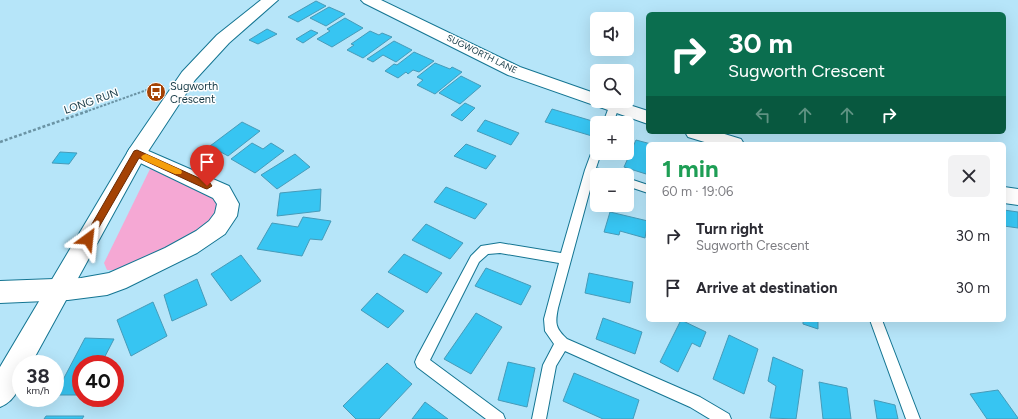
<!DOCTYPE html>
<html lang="en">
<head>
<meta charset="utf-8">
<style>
  :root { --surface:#fff; --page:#f2f2f3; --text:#2b2b33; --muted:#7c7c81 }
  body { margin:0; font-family:Figtree,sans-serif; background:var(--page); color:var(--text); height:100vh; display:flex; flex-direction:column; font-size:15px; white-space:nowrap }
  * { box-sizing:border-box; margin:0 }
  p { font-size:13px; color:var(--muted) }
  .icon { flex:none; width:22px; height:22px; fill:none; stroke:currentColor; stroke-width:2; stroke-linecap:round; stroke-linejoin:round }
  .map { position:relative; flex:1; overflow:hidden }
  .sheet { position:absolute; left:646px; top:142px; width:360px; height:180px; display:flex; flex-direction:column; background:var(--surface); border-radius:6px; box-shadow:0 4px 16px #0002 }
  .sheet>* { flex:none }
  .banner { position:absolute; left:646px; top:12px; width:360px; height:122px; border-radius:6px; box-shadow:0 4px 16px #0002; background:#0b6e4f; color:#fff; overflow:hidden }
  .tools { position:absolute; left:590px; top:12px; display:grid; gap:8px }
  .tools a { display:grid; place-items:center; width:44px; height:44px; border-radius:6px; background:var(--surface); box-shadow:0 4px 16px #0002; font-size:20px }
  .speed { position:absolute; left:12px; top:355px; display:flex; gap:8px; font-size:20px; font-weight:700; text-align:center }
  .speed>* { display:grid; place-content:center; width:52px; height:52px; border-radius:50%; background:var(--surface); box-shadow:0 4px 16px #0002; line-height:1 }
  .speed small { font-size:10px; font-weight:400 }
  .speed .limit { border:6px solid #d22; background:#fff; color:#111 }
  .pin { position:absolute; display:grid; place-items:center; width:34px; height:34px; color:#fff; margin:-41px -17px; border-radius:50% 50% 50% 0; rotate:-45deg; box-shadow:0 0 4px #0007 }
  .pin .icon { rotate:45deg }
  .me { position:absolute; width:44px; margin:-22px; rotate:30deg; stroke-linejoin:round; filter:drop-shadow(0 0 3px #0008) }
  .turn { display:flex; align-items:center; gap:14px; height:84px; padding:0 16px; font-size:18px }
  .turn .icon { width:52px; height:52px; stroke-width:2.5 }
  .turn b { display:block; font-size:28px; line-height:34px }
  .lanes { display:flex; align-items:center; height:38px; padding:0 16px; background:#0003; justify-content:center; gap:20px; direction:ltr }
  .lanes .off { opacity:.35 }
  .round { display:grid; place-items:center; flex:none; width:42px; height:42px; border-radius:6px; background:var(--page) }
  .headline { display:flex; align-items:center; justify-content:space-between; height:68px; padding:0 16px }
  h1 { font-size:24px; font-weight:700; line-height:30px; color:#1e9e55 }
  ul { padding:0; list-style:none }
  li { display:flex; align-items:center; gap:12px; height:52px; padding:0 16px }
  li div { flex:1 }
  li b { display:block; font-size:15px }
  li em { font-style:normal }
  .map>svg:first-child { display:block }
</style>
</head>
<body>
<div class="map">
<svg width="1018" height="419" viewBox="0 0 1018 419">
  <rect width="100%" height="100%" fill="#b6e5f9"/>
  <path fill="#f5a8d4" d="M151,167L209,193L216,200L218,209L202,231L125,270H107L104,263Z"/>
  <path fill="#37c5f2" stroke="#469bb9" d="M316,1L326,6L298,22L288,17Z
    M329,7L345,14L326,26L310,18Z
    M345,18L363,28L332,47L317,39L330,31L327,29Z
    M267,29L277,34L258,44L249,40Z
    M311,30L318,33L303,43L296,39Z
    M370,31L379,35L382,33L392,37L363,58L347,50L354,45L351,44Z
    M394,41L412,50L396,62L383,55L373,62L367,59Z
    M414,52L434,61L419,72L413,70L408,74L406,72L398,78L385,71L394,64L397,65Z
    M435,63L450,69L452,67L462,72L435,94L417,85L423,80L417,77Z
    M461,76L481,86L460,104L439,93Z
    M465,103L475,108L462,121L451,115Z
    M552,109L599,123H597V127L592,136L545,122Z
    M485,120L519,133L511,145L477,131Z
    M242,122L260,131L228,156L210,146Z
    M636,140L651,144H648V169L646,174L624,167Z
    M252,143L263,149L271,143L284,151L255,173L231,159Z
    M466,144L496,156L486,169L454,156Z
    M60,152L77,153L69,164L52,163Z
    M295,154L310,167L277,189L261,175Z
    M446,187L487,204L475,219L434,202Z
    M321,189L320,211L277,216L280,193Z
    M1004,210L1018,212V228L1004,226Z
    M610,212L648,221L645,238L620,231L619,235L604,232Z
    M303,217L331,221L322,240L310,239L302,256L257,249L272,223L298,227Z
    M426,224L463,243L450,259L412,240Z
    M404,254L442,273L427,293L388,272Z
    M241,255L261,281L231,301L211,274Z
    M486,268L531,286L521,305L475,286Z
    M589,273L633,282L630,303L585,293Z
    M197,279L207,305L172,321L164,295Z
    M377,293L404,311L388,328L361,310Z
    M153,302L167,336L131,356L117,320Z
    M476,313L502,327L471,374L444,359Z
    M603,318L642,332L635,354L596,339Z
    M681,320L706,332L700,347L692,343L678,372L660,362Z
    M803,320H818V329L803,324Z
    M729,335L758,349L744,394L713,379Z
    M85,338L114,339L101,364H81V395H55Z
    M773,357L803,370L796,419L770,418L776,386L768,381Z
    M508,362L535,368L527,407L498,400Z
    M387,363L412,384L379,419H356L343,406Z
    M574,373L639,400L633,419H603L563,401Z
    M819,382L847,388L851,419H823Z
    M998,390L1018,418V419H987L970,394Z
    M874,400L895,405L898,419H877Z
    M425,402L448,419H412Z
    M46,416H84L82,419H44Z"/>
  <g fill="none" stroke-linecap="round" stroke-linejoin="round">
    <defs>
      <path id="lane" d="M614,104L619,107L613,123H603L609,107Z
        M597,147V153H601L596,168L609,172L610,175H594L558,308C555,323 555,328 567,339L700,397L729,414L731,419H710L690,407L565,351L556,366L546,419H532L543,365L554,344L545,331L544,319L559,263L500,253L488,254L479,262L430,360L503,414L505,419H486L417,367L415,362L417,357L471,256L481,246L500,243L561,253L585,170L592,151L593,148Z
        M627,178L648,185V193L627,186Z
        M870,320H882L920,419H906Z"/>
      <path id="street" d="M361,0H381L520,67L597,94V101H617L648,111V124L508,75L364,3Z
        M685,132H718L741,139L744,144H711L688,137Z
        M137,146L229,186L239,204L237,216L225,234L197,253L126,288L107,295L68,300L0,303V281L81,278L109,273L165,248L196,231L209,221L215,213L217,204L213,198L130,158L127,153L130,148Z
        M1004,187L1018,189V205L1004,203Z"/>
      <path id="secondary" d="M261,0H278L229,43L195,80L145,156L31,364H21C21,383 19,399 0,407V367L130,148L182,72L217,35Z"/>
    </defs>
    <use href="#lane" stroke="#147592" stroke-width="2"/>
    <use href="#street" stroke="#147592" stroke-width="2"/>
    <use href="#secondary" stroke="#147592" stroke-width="2"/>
    <path stroke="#6b94a5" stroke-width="2" stroke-dasharray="2.5 1.5" stroke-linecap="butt" d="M85,112L158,86"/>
    <path stroke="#6b94a5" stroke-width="2.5" stroke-dasharray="3 2" stroke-linecap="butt" d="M0,142L88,111"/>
    <use href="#lane" fill="#fff" fill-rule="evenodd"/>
    <use href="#street" fill="#fff" fill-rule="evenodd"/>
    <use href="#secondary" fill="#fff" fill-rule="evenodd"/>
  </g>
  <path fill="#a44204" stroke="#6b2b03" d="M137,150L210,183L212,186L207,189L204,188L139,158L91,241H85L83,239L85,236L134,151Z"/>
  <path fill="#f59e0b" d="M146,154L181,170L182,172L181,174H175L143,160L141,157L143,155Z"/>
  <defs>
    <symbol id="bus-disc" viewBox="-11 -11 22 22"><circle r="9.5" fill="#a44204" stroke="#fefefe"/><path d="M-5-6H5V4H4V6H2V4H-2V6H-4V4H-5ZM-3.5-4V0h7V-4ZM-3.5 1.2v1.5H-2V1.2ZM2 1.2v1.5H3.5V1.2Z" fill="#fff"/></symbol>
  </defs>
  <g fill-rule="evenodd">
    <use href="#bus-disc" x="145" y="81" width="22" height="22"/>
  </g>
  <g text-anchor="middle" stroke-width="3" stroke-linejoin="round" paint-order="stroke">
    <g font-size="9" fill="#153945" stroke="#fefefe">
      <text transform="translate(482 54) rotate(26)" y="3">SUGWORTH LANE</text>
    </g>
    <g font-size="11" fill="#153945" stroke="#fefefe" text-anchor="start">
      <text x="170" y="90">Sugworth<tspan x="170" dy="13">Crescent</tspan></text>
    </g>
    <g font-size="11" fill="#153945" stroke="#fefefe">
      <text transform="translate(91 101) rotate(-19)" y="4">LONG RUN</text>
    </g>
  </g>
</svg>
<div class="tools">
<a><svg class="icon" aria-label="sound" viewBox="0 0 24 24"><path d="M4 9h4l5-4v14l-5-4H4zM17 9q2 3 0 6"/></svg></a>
<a><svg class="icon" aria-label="search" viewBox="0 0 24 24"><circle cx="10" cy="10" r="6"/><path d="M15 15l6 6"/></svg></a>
<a>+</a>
<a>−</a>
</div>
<div class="speed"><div>38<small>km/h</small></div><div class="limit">40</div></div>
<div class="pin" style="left:207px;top:186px;background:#d93025"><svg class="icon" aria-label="arrive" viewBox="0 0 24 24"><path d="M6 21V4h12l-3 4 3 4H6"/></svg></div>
<svg class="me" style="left:88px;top:239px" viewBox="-20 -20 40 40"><path d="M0-17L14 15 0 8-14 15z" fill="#a44204" stroke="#fff" stroke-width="4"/></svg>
<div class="banner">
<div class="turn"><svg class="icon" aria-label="right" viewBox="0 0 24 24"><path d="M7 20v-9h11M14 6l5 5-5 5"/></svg><div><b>30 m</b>Sugworth Crescent</div></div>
<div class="lanes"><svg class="icon off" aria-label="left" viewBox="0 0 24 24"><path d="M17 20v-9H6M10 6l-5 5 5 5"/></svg><svg class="icon off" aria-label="ahead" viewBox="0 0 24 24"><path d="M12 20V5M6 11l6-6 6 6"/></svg><svg class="icon off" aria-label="ahead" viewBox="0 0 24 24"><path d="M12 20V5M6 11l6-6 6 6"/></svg><svg class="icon" aria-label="right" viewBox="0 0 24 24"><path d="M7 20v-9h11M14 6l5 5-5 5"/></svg></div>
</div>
<section class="sheet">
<div class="headline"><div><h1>1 min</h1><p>60 m · 19:06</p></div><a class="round"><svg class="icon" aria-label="close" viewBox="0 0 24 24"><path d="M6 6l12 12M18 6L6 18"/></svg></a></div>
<ul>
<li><svg class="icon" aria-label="right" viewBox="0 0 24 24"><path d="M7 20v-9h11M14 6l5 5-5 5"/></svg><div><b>Turn right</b><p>Sugworth Crescent</p></div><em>30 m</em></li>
<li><svg class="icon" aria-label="arrive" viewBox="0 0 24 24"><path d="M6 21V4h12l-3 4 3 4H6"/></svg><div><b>Arrive at destination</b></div><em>30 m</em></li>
</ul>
</section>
</div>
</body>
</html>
